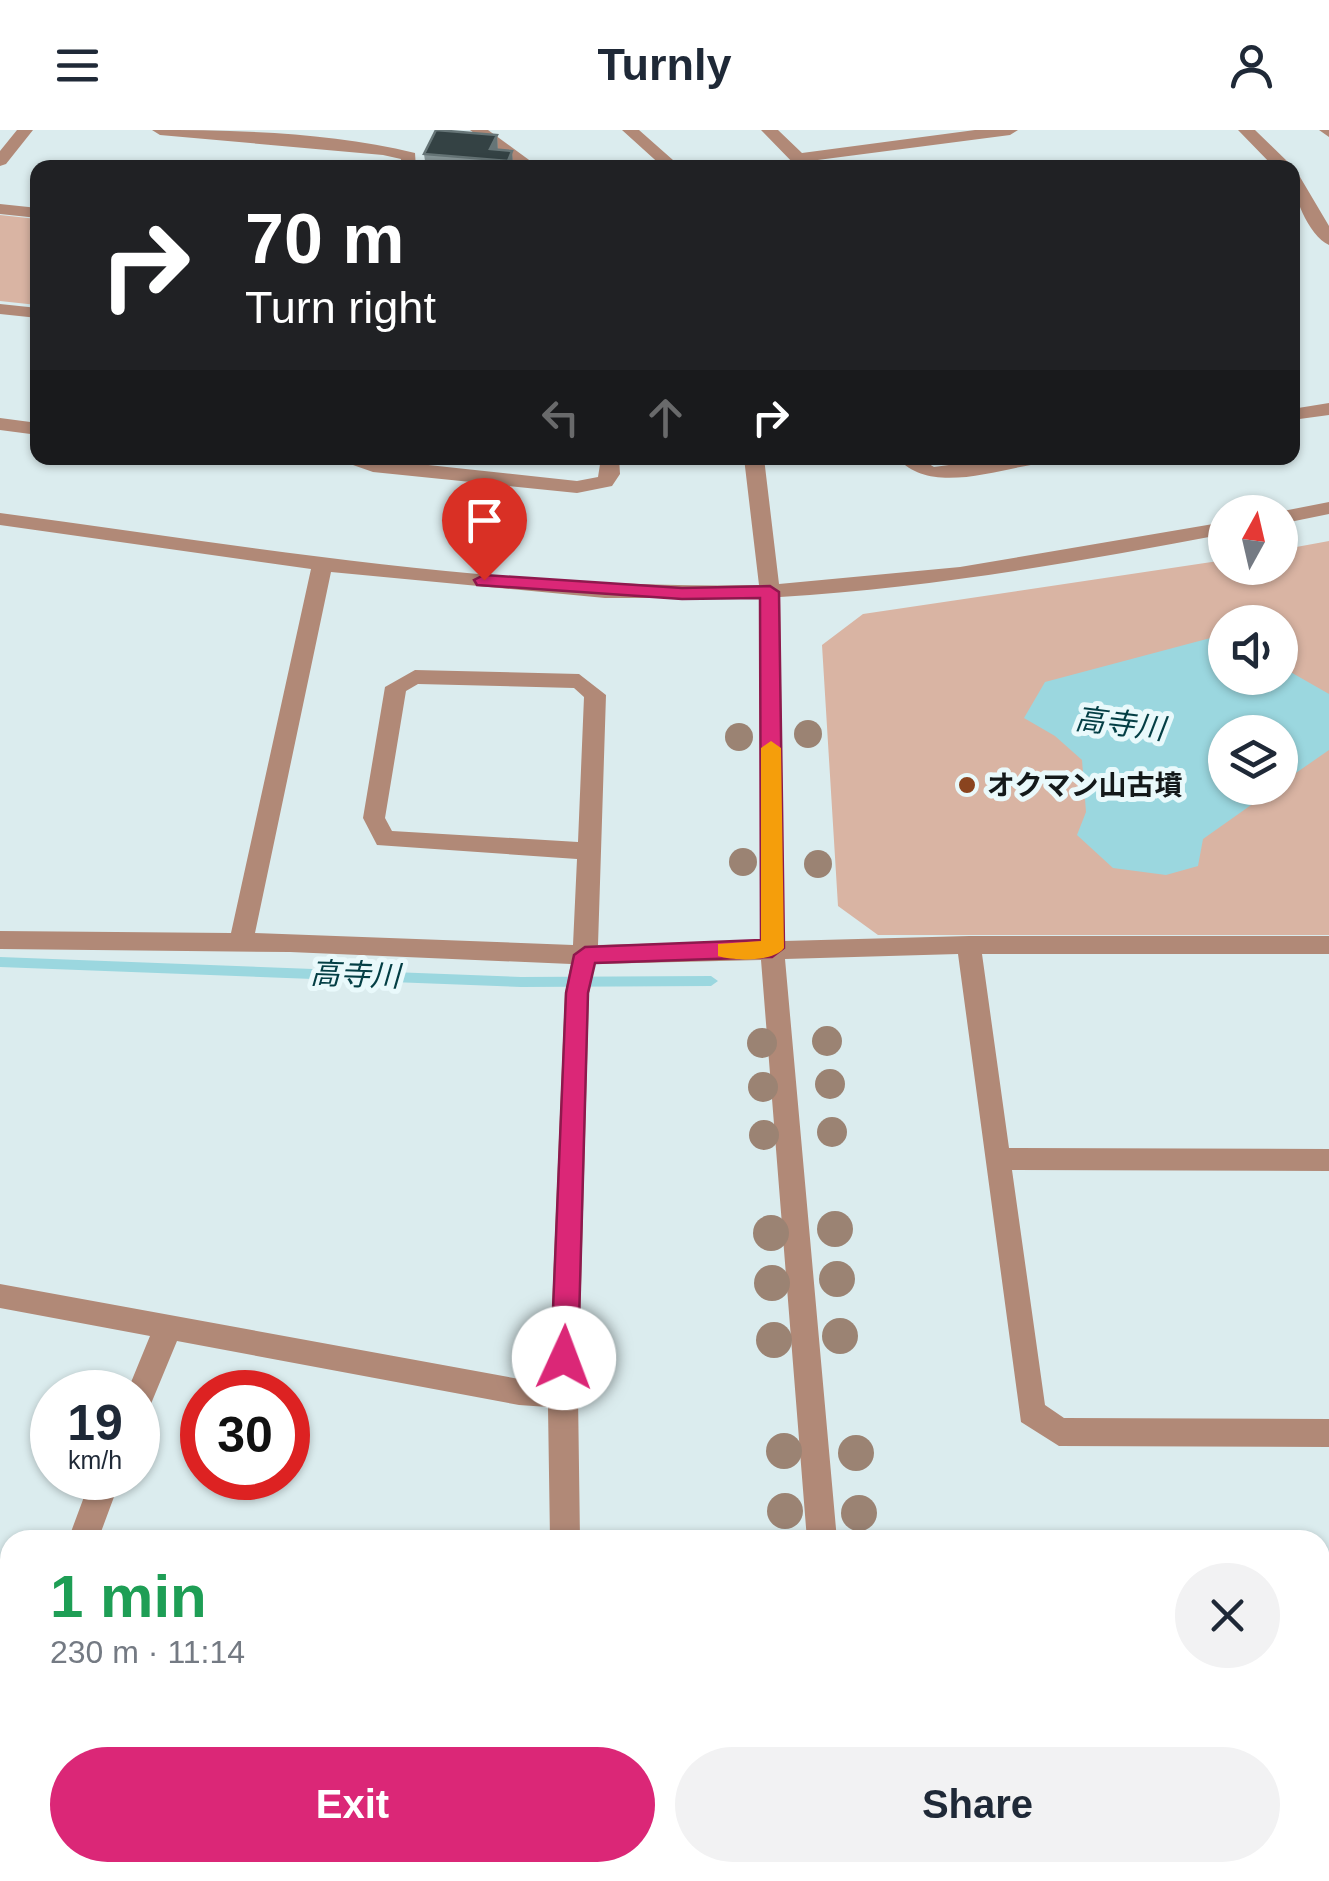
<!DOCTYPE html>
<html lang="en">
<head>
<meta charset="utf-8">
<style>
  :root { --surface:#fff; --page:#f2f2f3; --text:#1f2937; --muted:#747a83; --accent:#db2777 }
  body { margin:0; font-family:Arial,"Noto Sans JP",sans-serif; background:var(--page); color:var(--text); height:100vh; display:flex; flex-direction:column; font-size:38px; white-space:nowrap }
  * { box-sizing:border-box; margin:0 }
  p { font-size:32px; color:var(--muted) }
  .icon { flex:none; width:55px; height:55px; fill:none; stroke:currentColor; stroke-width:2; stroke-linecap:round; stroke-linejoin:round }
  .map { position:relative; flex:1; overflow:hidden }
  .sheet { position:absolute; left:0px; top:1400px; width:1330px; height:352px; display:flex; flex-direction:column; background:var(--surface); border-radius:30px 30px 0 0; box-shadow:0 2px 8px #0004 }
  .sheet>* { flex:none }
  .top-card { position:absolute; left:30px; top:30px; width:1270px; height:305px; border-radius:20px; box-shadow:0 2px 8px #0004; background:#202124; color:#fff; overflow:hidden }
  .needle { width:65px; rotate:8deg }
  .fabs { position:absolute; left:1208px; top:365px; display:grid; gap:20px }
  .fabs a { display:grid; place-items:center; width:90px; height:90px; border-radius:50%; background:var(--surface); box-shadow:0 2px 8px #0004; font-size:50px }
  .speed { position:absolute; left:30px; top:1240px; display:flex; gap:20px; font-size:50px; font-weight:700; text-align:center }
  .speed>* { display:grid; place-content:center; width:130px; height:130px; border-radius:50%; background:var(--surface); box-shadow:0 2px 8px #0004; line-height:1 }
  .speed small { font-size:25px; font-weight:400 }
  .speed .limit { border:15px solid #d22; background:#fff; color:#111 }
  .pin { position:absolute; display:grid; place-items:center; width:85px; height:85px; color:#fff; margin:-102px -42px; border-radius:50% 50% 50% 0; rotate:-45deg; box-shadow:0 0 10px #0007 }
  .pin .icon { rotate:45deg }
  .me { position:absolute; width:110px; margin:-55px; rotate:2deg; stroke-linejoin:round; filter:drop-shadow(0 0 8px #0008) }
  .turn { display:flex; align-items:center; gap:35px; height:210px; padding:0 50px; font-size:45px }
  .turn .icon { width:130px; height:130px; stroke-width:2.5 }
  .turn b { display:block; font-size:70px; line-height:85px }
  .lanes { display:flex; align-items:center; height:95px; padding:0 50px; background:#0003; justify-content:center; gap:50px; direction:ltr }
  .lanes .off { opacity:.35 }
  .round { display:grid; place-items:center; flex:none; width:105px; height:105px; border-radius:52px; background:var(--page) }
  .summary { display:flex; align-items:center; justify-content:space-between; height:170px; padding:0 50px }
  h1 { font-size:60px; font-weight:700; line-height:75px; color:#1e9e55 }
  .primary-button { display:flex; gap:20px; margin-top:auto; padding:20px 50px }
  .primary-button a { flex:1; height:115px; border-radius:60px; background:var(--accent); color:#fff; font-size:40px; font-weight:700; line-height:115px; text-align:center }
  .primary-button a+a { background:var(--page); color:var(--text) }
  header { display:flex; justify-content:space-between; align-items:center; height:130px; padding:0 50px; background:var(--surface); font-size:45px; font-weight:700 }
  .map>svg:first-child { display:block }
</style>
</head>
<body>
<header><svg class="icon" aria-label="menu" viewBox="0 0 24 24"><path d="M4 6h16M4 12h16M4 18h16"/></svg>Turnly<svg class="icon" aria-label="person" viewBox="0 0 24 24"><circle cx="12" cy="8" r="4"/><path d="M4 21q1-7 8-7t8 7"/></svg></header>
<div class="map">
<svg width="1329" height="1751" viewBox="0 0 1329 1751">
  <rect width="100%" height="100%" fill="#dbecee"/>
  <path fill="#d9b4a3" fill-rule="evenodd" d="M0,85L37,89V175L0,171Z
    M1329,411V805H878L838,776L822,515L863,484L1225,430V438H1280V420ZM1225,492H1280V548H1225ZM1225,602H1280V658H1225Z"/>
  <path fill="#9bd7df" d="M1218,506L1225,509V548H1280V536L1329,564V620L1280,654V602H1225V658H1275L1203,709L1198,736L1166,745L1113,738L1077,705L1086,682L1082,630L1055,606L1024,588L1045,552Z"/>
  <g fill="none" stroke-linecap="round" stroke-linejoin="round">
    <path fill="#9bd7df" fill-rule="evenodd" d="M0,827L521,847L711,846L718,851L711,856L521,857L0,837Z"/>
    <path fill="#b18977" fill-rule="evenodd" d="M17,0H33L6,34L0,36V21Z
      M152,0C238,0 331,2 415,23L416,38H400L401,29L383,25L160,5Z
      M470,0H488L540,38H521Z
      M622,0H639L682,38H664Z
      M761,0H778L802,23L975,0H1018L1010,5L810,31L816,38H798Z
      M1238,0H1255L1291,35L1293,38L1292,39L1275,38Z
      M1319,0H1329V7Z
      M1292,42L1300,47L1329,96V115C1308,105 1292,64 1292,42Z
      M0,74L38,78V88L0,84Z
      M0,174L38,178V188L0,184Z
      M1329,273V285L1292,290V279Z
      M0,288L38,293V305L0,300Z
      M333,328H363L577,351L598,347L601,328H619L620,344L612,356L577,363L373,342Z
      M744,328H764L779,454L960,437L1225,392V404C1078,432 930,458 780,467L784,811L969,806H1329V824H982L1009,1018L1329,1019V1041L1012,1040L1045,1275L1064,1288L1329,1289V1317L1059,1316L1021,1292L958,824L785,829L837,1410H807L761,830L595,834L589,863L578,1265L580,1410L550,1409L548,1277L519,1275L177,1211L148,1281L138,1285V1262H127L150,1206L0,1178V1154L519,1249L549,1251L565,863L571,834L290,822L0,819V801L231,803L311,439L0,395V383C253,417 502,460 759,455ZM331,442L605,468H760V811L598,815L606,565L579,544L415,540L385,557L363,688L377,715L577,729L573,815L255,803ZM418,554L574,558L584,567L578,712L392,701L385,688L406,561Z
      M898,328H919L934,337L1001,328H1047L1037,334C995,340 929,365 898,328Z
      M1329,372V384L1280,394L1278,382Z
      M91,1348H121L98,1410H68Z
      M0,1557L10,1559V1591L0,1589Z
      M1320,1605H1329V1639H1320Z
      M10,1614V1677L0,1681V1619Z
      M827,1742H861V1751H827Z
      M1062,1742H1096L1097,1751H1063Z"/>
  </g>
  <g fill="#9b8373">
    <circle cx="808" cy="604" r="14"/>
    <circle cx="739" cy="607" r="14"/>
    <circle cx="743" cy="732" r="14"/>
    <circle cx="818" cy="734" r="14"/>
    <circle cx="827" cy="911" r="15"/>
    <circle cx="762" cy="913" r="15"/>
    <circle cx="830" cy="954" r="15"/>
    <circle cx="763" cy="957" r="15"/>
    <circle cx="832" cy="1002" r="15"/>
    <circle cx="764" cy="1005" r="15"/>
    <circle cx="835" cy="1099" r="18"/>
    <circle cx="771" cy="1103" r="18"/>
    <circle cx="837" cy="1149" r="18"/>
    <circle cx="772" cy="1153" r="18"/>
    <circle cx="840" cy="1206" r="18"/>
    <circle cx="774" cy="1210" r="18"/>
    <circle cx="784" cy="1321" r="18"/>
    <circle cx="856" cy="1323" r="18"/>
    <circle cx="785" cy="1381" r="18"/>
    <circle cx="859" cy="1383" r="18"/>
  </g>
  <path fill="#889799" d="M497,5L498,20L512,21L513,38H426L424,24Z"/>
  <path fill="#667577" d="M497,5L498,27L490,19Z
    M512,21L513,38H509L508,31Z"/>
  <path fill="#344244" stroke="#667577" stroke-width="2.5" d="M436,0L497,5L490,19L512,21L508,31L424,24Z"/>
  <path fill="#db2777" stroke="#8e194d" stroke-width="2.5" d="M484,445L682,458L770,456L779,462L784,818L772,827L595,833L588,863L578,1228L574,1237L564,1240L555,1237L551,1228L566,863L574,825L585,817L761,810L760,468L682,469L477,455L474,450Z"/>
  <path fill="#f59e0b" d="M771,611L781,618L784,818C773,832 735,831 718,826V814L761,811V618Z"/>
  <circle fill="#8a441f" stroke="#e9f9fb" stroke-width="4" cx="967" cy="655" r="10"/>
  <g text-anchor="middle" stroke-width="10" stroke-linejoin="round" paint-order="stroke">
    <g font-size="28" font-weight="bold" fill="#14191a" stroke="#e9f9fb" text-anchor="start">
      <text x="987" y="665">オクマン山古墳</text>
    </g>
    <g font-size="30" font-style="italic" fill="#033e44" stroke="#e9f9fb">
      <text transform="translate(1120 594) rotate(7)" y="10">高寺川</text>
      <text transform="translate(355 845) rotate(2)" y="10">高寺川</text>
    </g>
  </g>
</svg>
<div class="fabs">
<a><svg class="needle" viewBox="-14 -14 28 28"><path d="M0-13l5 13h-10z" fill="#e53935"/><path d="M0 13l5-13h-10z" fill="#747a83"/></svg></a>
<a><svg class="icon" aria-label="sound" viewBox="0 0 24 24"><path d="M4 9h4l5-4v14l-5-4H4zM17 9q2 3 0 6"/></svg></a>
<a><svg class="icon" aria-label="layers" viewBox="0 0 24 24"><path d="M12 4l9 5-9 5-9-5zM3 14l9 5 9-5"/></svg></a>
</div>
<div class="speed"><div>19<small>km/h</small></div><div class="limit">30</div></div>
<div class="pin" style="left:484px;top:450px;background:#d93025"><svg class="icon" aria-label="arrive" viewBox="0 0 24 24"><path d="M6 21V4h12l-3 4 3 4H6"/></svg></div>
<svg class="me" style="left:564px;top:1228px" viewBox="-20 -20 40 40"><circle r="19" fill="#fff"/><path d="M0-13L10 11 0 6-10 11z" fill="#db2777"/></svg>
<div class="top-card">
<div class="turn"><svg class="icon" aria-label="right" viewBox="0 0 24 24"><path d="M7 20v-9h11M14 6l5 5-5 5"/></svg><div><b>70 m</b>Turn right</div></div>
<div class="lanes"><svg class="icon off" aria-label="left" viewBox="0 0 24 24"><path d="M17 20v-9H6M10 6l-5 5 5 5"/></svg><svg class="icon off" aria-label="ahead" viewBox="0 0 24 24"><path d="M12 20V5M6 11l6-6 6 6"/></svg><svg class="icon" aria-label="right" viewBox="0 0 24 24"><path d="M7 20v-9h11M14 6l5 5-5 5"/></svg></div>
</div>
<section class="sheet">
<div class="summary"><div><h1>1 min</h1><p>230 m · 11:14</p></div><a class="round"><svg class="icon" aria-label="close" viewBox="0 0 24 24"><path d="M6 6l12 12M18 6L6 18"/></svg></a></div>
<div class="primary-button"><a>Exit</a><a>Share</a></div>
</section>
</div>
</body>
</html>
